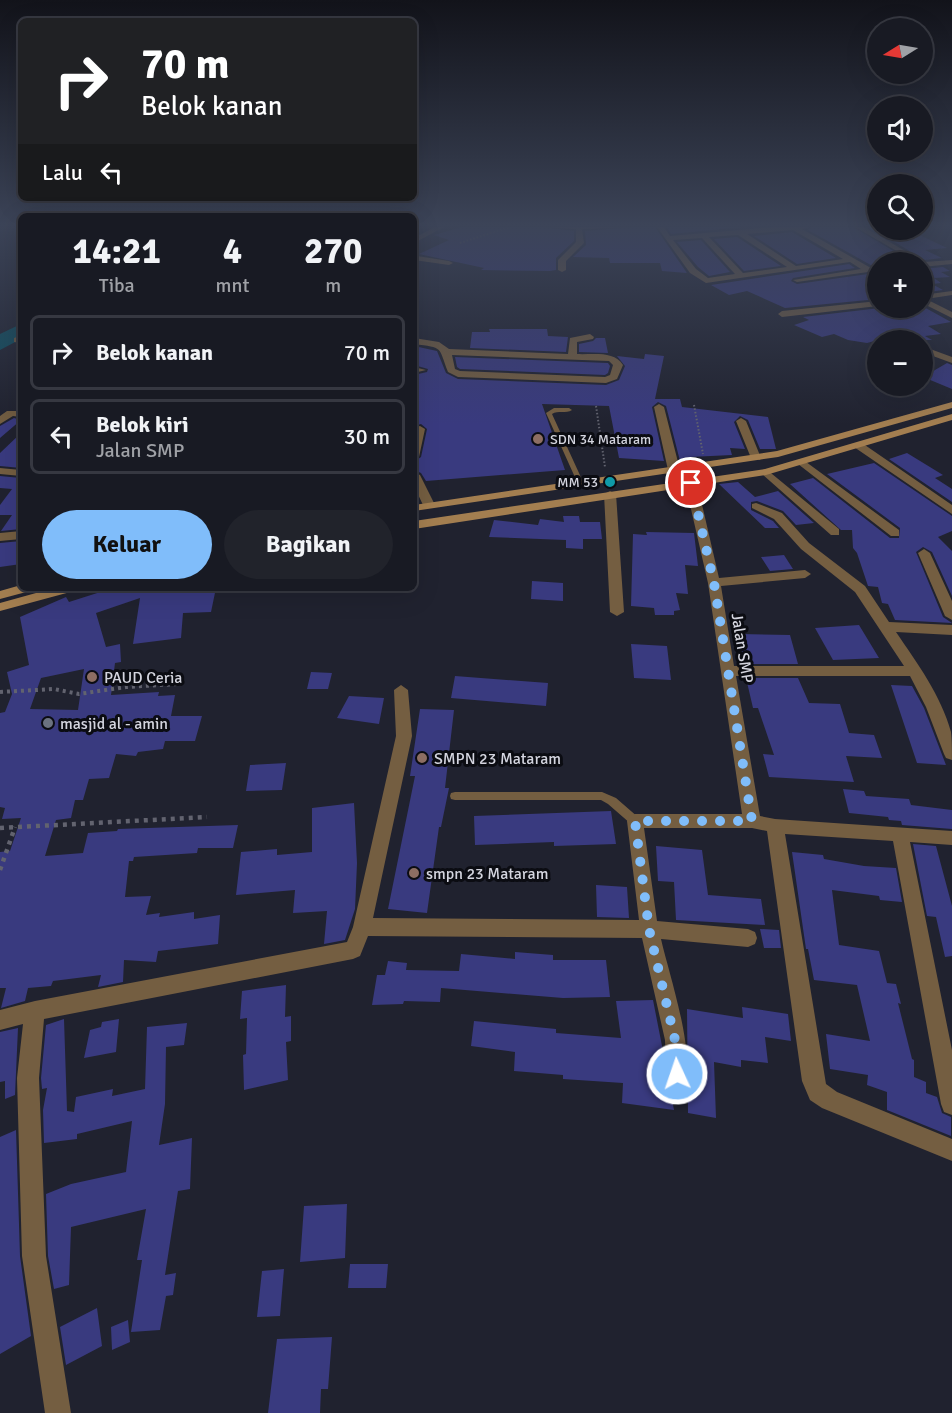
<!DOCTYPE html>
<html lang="id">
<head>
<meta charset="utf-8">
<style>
  :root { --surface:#181a23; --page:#21232b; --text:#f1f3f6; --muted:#9fa1a6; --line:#363841; --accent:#80bdfa }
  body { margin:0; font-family:Signika,sans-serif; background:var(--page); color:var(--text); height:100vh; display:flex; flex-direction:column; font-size:22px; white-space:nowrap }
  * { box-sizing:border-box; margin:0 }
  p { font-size:20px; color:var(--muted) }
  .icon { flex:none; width:33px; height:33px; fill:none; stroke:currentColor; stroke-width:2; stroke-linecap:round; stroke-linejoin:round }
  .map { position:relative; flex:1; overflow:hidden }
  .panel { position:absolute; left:18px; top:213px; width:399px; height:378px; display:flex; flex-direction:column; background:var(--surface); border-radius:9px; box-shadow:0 6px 24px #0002,0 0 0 2px var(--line) }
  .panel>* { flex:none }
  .hud { position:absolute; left:18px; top:18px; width:399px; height:183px; border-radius:9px; box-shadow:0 6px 24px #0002,0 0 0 2px var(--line); background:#202124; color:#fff; overflow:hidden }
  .needle { width:39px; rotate:259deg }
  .tools { position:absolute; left:867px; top:18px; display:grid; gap:12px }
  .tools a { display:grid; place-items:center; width:66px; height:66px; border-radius:50%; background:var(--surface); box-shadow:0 6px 24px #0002,0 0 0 2px var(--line); font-size:30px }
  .pin { position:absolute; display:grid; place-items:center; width:51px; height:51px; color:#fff; margin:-26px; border:3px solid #fff; border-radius:50%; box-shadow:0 2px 6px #0007 }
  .me { position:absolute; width:66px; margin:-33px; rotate:357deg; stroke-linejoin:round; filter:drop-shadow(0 0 4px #0008) }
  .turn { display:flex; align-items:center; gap:21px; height:126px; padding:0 24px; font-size:27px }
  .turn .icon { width:78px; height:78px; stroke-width:2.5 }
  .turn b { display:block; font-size:42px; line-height:51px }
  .then { display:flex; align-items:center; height:57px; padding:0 24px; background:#0003; gap:12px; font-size:22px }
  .eta { display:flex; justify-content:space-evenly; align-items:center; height:102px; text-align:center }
  .eta b { font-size:36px; font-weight:700; line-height:42px }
  .button { display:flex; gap:12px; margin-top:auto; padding:12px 24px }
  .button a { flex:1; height:69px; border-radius:36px; background:var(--accent); color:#111; font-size:24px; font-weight:700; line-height:69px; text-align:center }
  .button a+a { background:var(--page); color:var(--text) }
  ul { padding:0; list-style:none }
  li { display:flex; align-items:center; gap:18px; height:75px; margin:0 12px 9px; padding:0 12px; border:3px solid var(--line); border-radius:9px }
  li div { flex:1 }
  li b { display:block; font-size:22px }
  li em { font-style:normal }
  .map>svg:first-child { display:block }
</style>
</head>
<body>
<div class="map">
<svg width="952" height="1413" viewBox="0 0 952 1413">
  <rect width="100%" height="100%" fill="#20222f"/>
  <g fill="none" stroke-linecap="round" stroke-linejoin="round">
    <path fill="#0c5061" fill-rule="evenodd" d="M21,324V339L0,350V334Z"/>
  </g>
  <path fill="#393a7f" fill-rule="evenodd" d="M462,227H543L574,231V241L556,258V270L550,271L481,270L484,268L419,254L449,240L434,235Z
    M633,227H655L687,273L662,271L660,263H610L609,258L573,257L586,245L585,231Z
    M667,227H742L671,234Z
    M811,227H853L912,262H878V269L808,230Z
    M869,227L909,230L947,248L925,250L942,258L925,260Z
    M792,232L836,258L797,264L754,236Z
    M737,237L781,266L744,271L714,239Z
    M701,240L730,272L709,276L698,267L677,242Z
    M849,264L855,268L793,278L791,281L797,284L868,274L878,279V299L785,308L747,291L729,295L711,285Z
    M943,267L950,271L941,272L950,277L934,278L941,283L932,284L943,290L922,293V269Z
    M922,306L951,322L928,326L941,334L925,336L932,340H878L867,343L848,340L834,334L822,337L794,325L809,320L803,317L880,308Z
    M489,329H547L548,336L568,337L566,352L470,348L472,332H490Z
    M596,338H605L608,353L579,352V344L593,341Z
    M414,346L437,351L446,373L458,379L606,385L619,380L625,366L617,356L644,359L645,354L664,356L655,399H680L682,407L768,417L776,449H760L748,420L740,416L734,422L745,449L730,448L732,455L690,457L692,461H680L666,406L658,402L652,407L664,461L619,458L609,406L542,404L565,470L426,481L421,473L414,470V462L421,457L427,429L421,424L414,426V375L427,372L428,369L414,365Z
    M455,357L608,363L610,366L608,373L605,375L460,369L457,367Z
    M947,363L952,365V389L923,377Z
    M14,418L21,420L0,438V426Z
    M21,433V468L0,466V453Z
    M907,453L943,475L935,478L952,489V502L889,459Z
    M874,463L952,516V531L938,537L952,551V596L932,552L923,547L916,552L943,617L952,623L895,620L888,604L882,603L878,587L868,586L857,553L853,548L852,530H841L790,484L813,478L890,538H899L900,528L827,474Z
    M0,476L21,478V529L1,531L12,515H0V505L12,489L0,488Z
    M738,482L755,497L778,491L814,523L796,525L783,511L757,501L751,502V510L773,521L779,528H765L719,484Z
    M563,516H579L580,522H600L602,539H583V549L566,548V540L489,537L494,520L538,525L540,519L564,522Z
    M646,532L694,533L698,566L685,565L688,594L676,593L680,610L674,611V615H655L654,608L631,606L633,534L647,535Z
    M21,541V564L0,567V543Z
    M784,555L793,569L770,571L761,557Z
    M532,581L563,583V601L531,599Z
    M113,588H216L211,612L183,613L181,638L133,644L140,598L96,613L106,647L120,644L121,662L115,663L111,695L159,692L158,696L175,695L171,716H202L195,741H165L163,749L138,752L136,756L116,754L109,778L89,779L83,800H75L71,818L56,820L45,856L83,853L88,833L117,831L118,829L238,825L233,848H198L197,853L134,857L133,861H129L125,897L151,896L146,915L160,913L159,917L194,912V919L220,915L218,944L158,951L156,962L124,960L123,982L98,987L101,975L53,981L51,986L28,988L25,1001L1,1008L6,988H0V852L10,851L21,818L2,819L5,808L0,807V713L5,712L12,694L7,672L29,665L20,617L66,597L69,602ZM84,669L78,710L30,709L41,678Z
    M859,625L879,658L833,660L815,628Z
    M739,634L790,635L798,664H744Z
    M631,644L667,646L671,680L634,678Z
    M311,672L332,673L328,689H307Z
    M455,676L548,683L546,706L451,698Z
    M746,678H798L809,703L840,704L849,733L874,735L882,758L846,756L854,782L769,777L763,754L774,755L758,708H753Z
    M891,685L912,686L924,708L946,765L917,763Z
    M349,696L384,698L379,724L337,718Z
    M420,709L454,710L445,788H449L441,827H439L427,913L388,909L415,776H410Z
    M286,763L282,790L246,791L250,765Z
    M843,789L864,791L866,796L909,799L911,805L952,810V829L902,825L901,821L889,820L888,817L849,813Z
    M354,803L357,863L355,909L345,940L324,944L327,911L293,913L295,890L236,895L241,852L277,849V855L312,852V808Z
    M611,811L616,844L554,846V842L475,845L474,816Z
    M913,844L936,846L952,906V956L945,957L936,917L927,916Z
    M656,846L702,850L708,895L761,899L765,925L676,920L674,882L658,881Z
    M792,852L823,855L824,859L864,866L896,868L902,902L880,900L879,896L832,890L839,945L879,951L887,983L896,984L901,1004L898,1003L912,1059L914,1060V1077L926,1082V1093L937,1097L942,1113L951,1117V1136L887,1110V1092L867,1085L868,1075L830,1069L826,1034L870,1041L857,985L814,980L808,949H806Z
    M596,885L627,887L629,918L597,917Z
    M760,929L779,930L781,948H764Z
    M515,952L553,955V960H606L610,997L563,998L441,988L440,1002L404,1001L403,1004L372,1005L377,975H385L388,961L407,963L406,970L459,971L461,954L515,959Z
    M286,985L285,1017L291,1016V1041L286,1042L288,1080L244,1090L243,1055L246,1054L247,1018L240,1019L242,991Z
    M653,1000L663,1051L664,1074L669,1083L674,1110L622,1103L623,1083L563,1079V1075L514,1071L515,1052L471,1046L474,1021L556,1029V1033L621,1038L616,1001Z
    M742,1007L788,1014L791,1041L765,1037L768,1063L741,1060V1067L714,1062L716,1118L688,1113L687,1009L743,1018Z
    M64,1019L67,1111L74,1112L76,1097L113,1089L112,1096L145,1089L147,1027L187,1023L184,1045L166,1047L165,1104L159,1145L192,1138L190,1189L178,1191L165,1275L176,1273L173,1295L166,1296L160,1330L131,1332L142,1260H137L146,1209L71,1227L69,1285L54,1289L48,1256L46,1194L71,1184L126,1172L132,1121L77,1134V1139L44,1143L43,1110L47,1088L42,1089L41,1078L46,1025Z
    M119,1019L116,1052L84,1058L90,1030L101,1027L102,1022Z
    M18,1028L15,1095L5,1099V1081L0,1082V1032Z
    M16,1130L20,1256L31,1336L0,1354V1137Z
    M347,1204L345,1258L300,1262L304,1206Z
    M350,1264H388L386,1288H348Z
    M284,1269L280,1316L257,1317L262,1271Z
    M97,1308L102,1346L66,1365L60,1327Z
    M128,1320L130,1342L112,1350L111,1327Z
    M332,1337L328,1389H321L320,1413H268L277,1339Z"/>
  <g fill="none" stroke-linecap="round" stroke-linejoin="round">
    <path stroke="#62636f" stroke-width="2" stroke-dasharray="1.5 2" stroke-linecap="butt" d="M460,243L510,227
      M694,405L703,454
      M596,406L605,467"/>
    <path stroke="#62636f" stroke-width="4" stroke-dasharray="3 4" stroke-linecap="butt" d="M0,692L54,689L79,694L126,687L178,684"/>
    <path stroke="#62636f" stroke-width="4.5" stroke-dasharray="4 5" stroke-linecap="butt" d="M0,828L207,817
      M0,870L15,827"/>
    <path fill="#745e41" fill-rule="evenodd" d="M554,408H569L572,410C566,414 558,410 552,414L584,484L583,485H579L578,484L546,413Z
      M455,792H602L616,798L639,818L640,821L639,824L635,825L631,824L608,804L601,800H455L451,799L450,796L451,793Z"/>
    <path fill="#745e41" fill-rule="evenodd" d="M435,227H444L414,243V238Z
      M545,227H631L582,229L584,243L566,261V270L562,272L558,270V260L576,242V229Z
      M657,227H664L670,236L774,227H809L802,229L878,272V277L868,272L797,282L793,280L861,269L850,262L706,283L690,273ZM793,230L843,259L796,266L747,234ZM738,235L787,267L743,273L709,237ZM702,238L735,274L708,278L696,269L673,240Z
      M855,227H864L924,262L952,260V264L922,267V262H916Z
      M417,256L449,261L453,263L449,265L414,260Z
      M952,291V295L926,299L952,312V318L922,303V295Z
      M878,301V306L782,317L778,314L782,311Z
      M590,334L594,337L593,339L577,342V354C592,355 614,350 623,365L617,379L606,383L458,377L448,372C438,346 444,348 414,344V338L439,342L449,349L568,354L570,338ZM452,355L609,361L613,365L610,375L605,377L460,371L455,369Z
      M17,337H21V343L14,342V338Z
      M922,346L952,357V363L922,352Z
      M414,367L426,370L414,373Z
      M659,404L664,407L680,470L674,473L668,470L654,407Z
      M7,411H21V417L13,416L0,424V416Z
      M741,418L746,421L761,458L760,460L751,458L736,421Z
      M420,426L425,429L419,457L414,460V433L416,427Z
      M854,443H862L952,505V514L854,447Z
      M802,459L899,530V536H891L798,464V460Z
      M0,468L21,470V476L0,474Z
      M766,469L839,529V535H831L762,474L760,472Z
      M414,472L420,475L435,505L433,507H425L423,505L414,486Z
      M691,480L697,483L719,578L805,570L811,574L805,578L721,586L734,666H904L855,592L801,549L774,519L752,508V504L756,503L782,513L809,543L865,586L889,622L952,625V635L896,632C917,663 941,695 951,732C952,740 952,751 952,760L946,758L944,754L926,707L910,676H736L760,816L775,819L952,831V845L910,842L952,1050V1115L944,1112L941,1104L893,841L785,834L826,1084L837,1092L952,1139V1161L822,1108L810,1100L802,1081L767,831L752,828H644L657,921L748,929L755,932L757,938L755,944L748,947L661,939C668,970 696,1054 684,1081L677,1085L670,1081L666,1074L665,1040L642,938L368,936L360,956L353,959L44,1019L39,1078L46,1256L71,1413H45L22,1256L17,1078L23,1024L0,1030V1010L35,1001L347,942L353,927L396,736L394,690L401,685L408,690L412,736L373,918L639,920L627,821L629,816L635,814H742L708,583L685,483Z
      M610,491L616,494L624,612L617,616L610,612L604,494Z
      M21,531V539L0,541V533Z
      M924,549L930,553L952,601V620L945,616L918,553Z"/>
    <path fill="#a37e50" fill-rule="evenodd" d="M952,402V408L778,457L414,511V505L777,451Z
      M952,414V420L766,475L414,529V521L765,469Z
      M21,585V588H32L30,591L0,599V591Z
      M54,588H76L74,591L0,611V603Z"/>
  </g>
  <linearGradient id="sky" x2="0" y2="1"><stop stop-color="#12131a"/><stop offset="0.53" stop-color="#3c4458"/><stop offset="1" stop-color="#3c4458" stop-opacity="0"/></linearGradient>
  <rect width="952" height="425" fill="url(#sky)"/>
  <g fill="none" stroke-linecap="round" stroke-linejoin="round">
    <path stroke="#80bdfa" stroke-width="10" stroke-dasharray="0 18" d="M677,1074L675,1040L649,929L635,821H752L714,583L691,483"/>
  </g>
  <g fill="#8d6e63" stroke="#0b0c12" stroke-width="2">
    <circle cx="538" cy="439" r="6"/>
    <circle cx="92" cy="677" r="6"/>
    <circle cx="422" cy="758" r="6"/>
    <circle cx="414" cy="873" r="6"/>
  </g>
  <circle fill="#0f9aa8" stroke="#0b0c12" stroke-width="2" cx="610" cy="482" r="6"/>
  <circle fill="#6b7280" stroke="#0b0c12" stroke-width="2" cx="48" cy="723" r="6"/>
  <g text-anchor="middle" stroke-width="6" stroke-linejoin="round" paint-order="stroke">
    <g font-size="14" fill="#d4d5df" stroke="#0b0c12" text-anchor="start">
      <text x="550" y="444">SDN 34 Mataram</text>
      <text x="598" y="487" text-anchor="end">MM 53</text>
    </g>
    <g font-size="16" fill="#d4d5df" stroke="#0b0c12">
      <text transform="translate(743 648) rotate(81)" y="6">Jalan SMP</text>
    </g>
    <g font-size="16" fill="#d4d5df" stroke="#0b0c12" text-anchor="start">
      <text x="104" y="683">PAUD Ceria</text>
      <text x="60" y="729">masjid al - amin</text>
      <text x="434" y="764">SMPN 23 Mataram</text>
      <text x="426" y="879">smpn 23 Mataram</text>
    </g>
  </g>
</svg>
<div class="tools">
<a><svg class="needle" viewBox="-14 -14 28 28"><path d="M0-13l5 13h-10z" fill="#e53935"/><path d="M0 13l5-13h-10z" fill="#9fa1a6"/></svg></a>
<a><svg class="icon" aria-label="sound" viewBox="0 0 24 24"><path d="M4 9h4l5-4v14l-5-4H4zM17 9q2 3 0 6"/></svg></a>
<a><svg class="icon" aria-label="search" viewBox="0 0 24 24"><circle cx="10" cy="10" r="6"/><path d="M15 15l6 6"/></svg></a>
<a>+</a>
<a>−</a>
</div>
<div class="pin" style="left:691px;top:483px;background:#d93025"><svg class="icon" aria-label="arrive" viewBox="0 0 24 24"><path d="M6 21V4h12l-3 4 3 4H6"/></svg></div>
<svg class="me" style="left:677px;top:1074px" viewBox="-20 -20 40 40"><circle r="17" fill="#80bdfa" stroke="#fff" stroke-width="3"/><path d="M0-11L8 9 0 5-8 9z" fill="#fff"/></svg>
<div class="hud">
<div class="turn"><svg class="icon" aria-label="right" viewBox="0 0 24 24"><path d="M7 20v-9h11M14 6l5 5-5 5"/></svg><div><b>70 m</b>Belok kanan</div></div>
<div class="then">Lalu<svg class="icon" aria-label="left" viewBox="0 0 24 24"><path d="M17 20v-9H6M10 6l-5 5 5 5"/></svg></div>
</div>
<section class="panel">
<div class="eta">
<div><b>14:21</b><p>Tiba</p></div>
<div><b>4</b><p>mnt</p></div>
<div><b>270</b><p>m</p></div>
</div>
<ul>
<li><svg class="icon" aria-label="right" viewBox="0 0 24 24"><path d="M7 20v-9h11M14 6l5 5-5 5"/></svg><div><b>Belok kanan</b></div><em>70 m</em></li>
<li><svg class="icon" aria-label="left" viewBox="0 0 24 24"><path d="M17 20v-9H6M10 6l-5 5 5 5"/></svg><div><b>Belok kiri</b><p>Jalan SMP</p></div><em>30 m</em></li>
</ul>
<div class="button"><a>Keluar</a><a>Bagikan</a></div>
</section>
</div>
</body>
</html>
